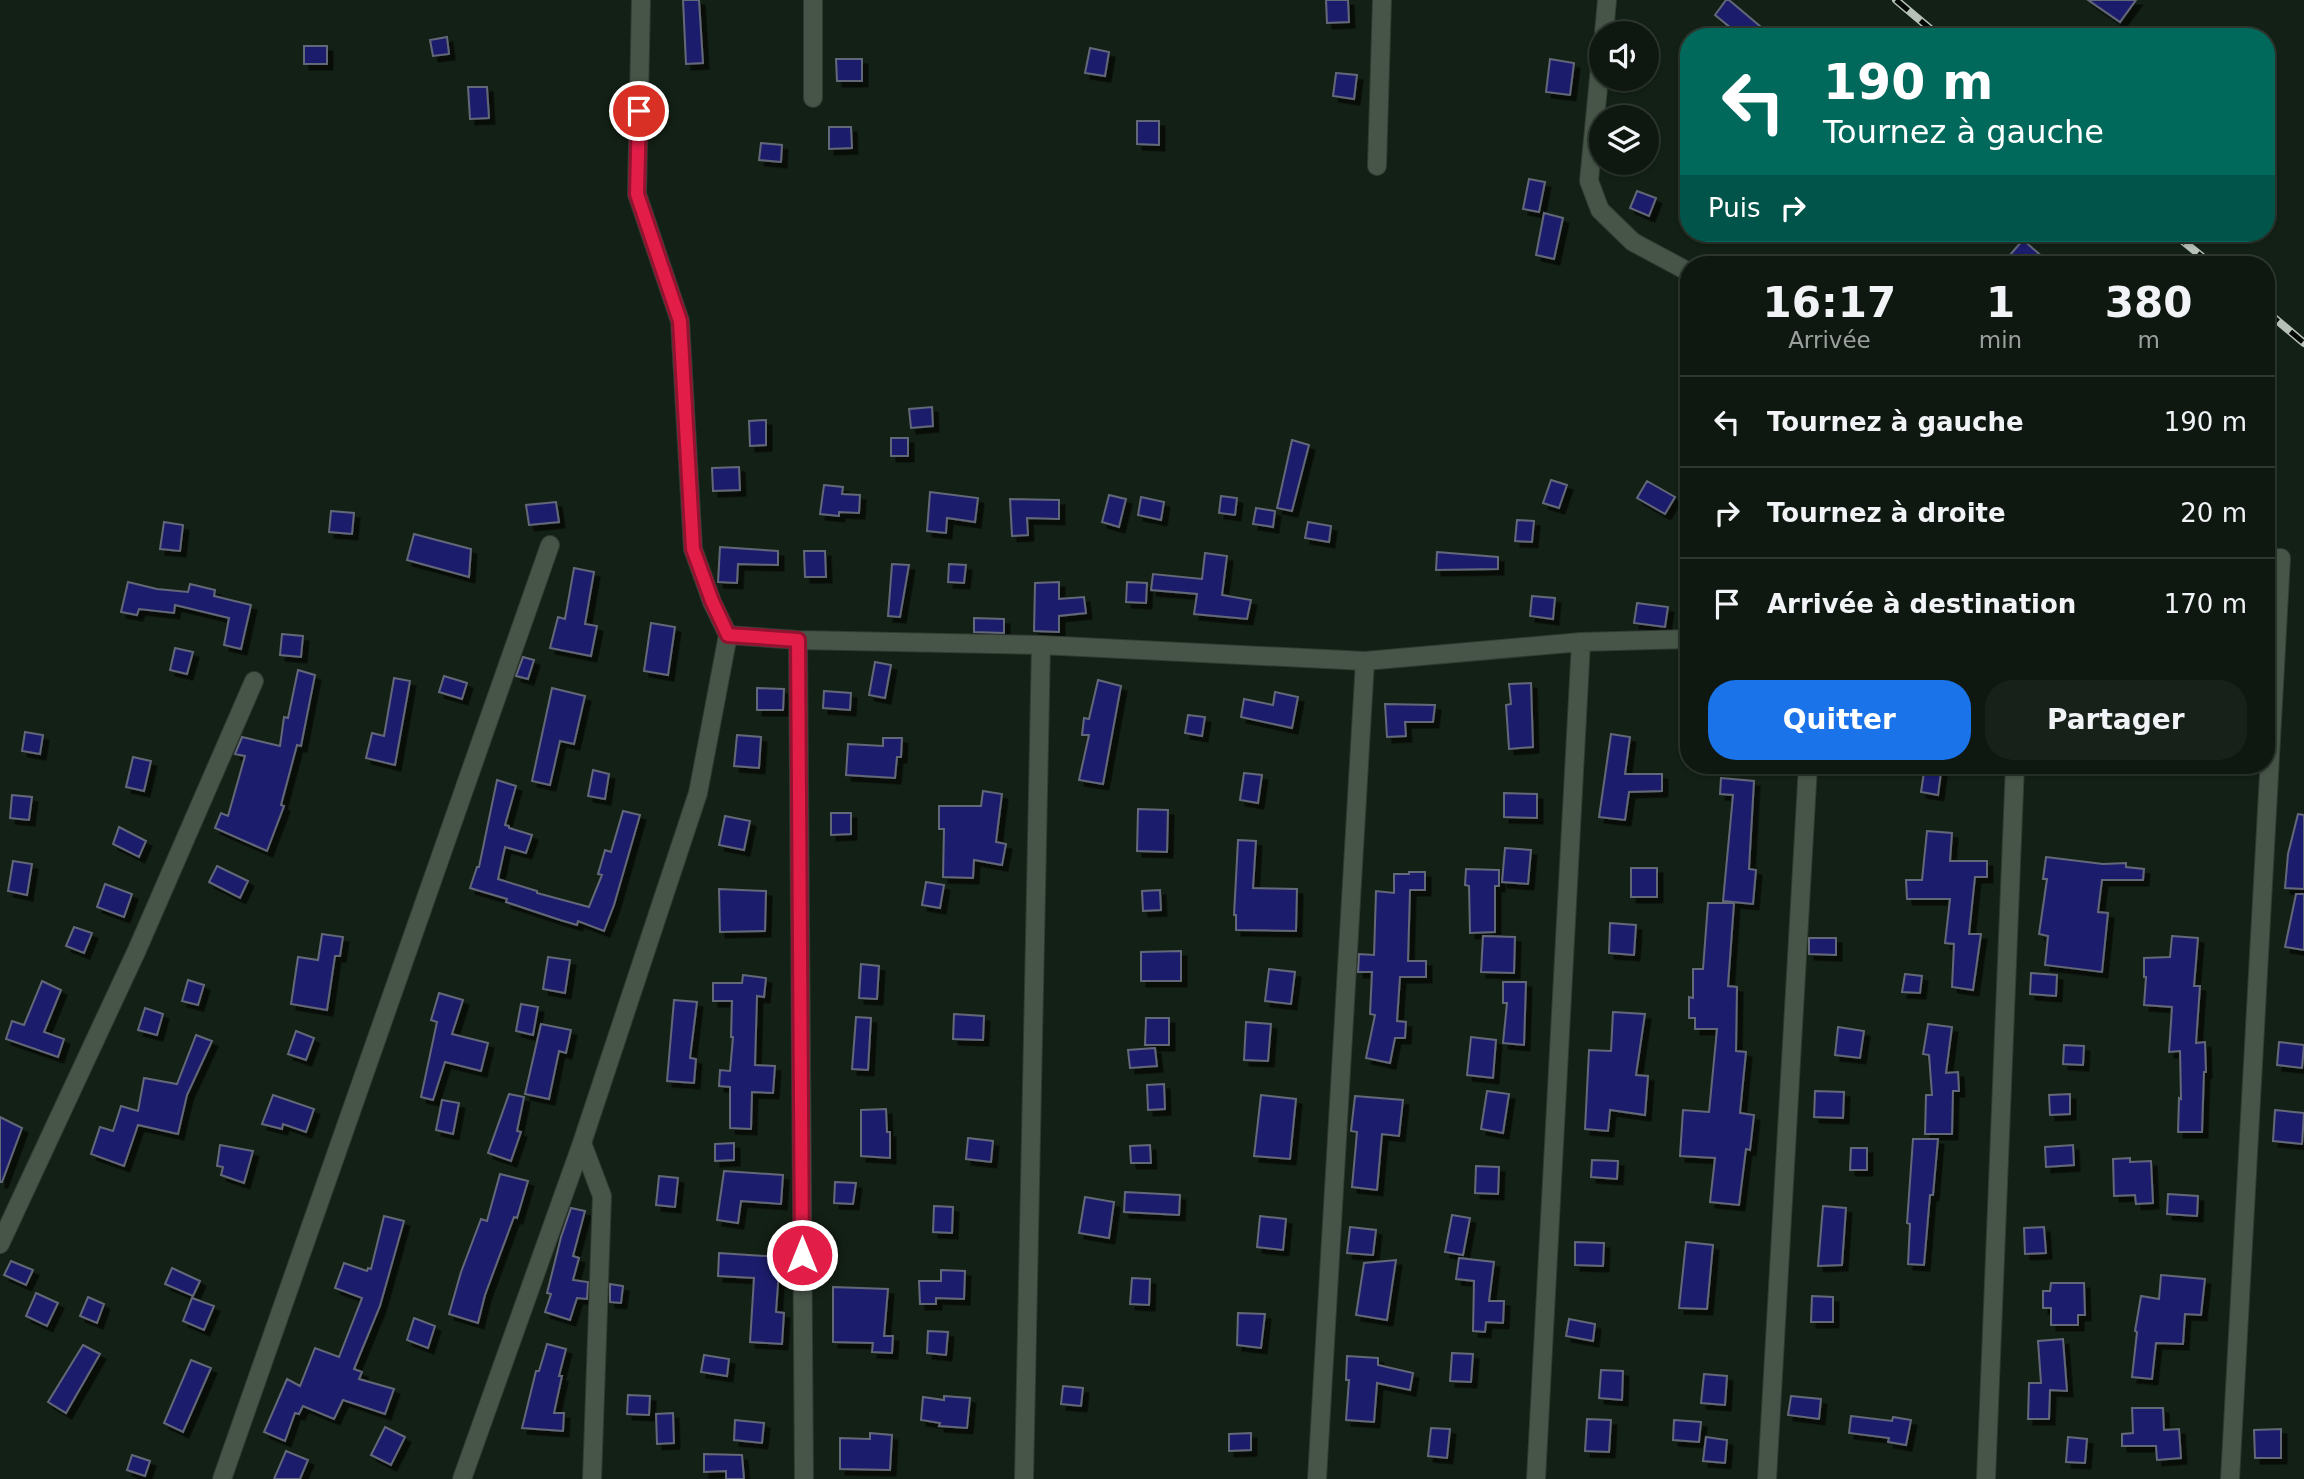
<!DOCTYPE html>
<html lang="fr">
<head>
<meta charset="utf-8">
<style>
  :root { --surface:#0e1810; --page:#172119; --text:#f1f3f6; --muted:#9ba09f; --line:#2e3730; --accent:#1a73e8 }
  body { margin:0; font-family:"DejaVu Sans",sans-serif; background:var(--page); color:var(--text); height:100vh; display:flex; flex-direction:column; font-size:26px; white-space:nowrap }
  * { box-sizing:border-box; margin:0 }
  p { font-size:23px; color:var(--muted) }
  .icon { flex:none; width:38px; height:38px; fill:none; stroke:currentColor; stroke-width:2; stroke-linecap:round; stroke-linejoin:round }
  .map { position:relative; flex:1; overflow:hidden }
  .drawer { position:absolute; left:1680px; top:256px; width:595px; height:518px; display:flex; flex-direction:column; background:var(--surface); border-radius:28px; box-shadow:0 2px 5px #0004,0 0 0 2px var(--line) }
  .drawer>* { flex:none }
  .banner { position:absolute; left:1680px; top:28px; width:595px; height:214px; border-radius:28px; box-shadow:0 2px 5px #0004,0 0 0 2px var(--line); background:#00695c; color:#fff; overflow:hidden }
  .fabs { position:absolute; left:1589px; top:21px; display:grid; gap:14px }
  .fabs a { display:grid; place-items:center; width:70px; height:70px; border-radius:50%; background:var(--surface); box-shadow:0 2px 5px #0004,0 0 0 2px var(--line); font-size:35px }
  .pin { position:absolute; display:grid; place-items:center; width:60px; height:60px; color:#fff; margin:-30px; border:4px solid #fff; border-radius:50%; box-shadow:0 2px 7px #0007 }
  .me { position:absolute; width:77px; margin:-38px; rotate:0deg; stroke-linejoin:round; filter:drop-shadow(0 0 5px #0008) }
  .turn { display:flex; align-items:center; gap:24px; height:147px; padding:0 28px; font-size:32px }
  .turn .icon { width:91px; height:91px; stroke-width:2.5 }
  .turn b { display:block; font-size:49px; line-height:60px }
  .then { display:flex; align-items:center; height:66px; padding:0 28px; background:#0003; gap:14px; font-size:26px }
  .eta { display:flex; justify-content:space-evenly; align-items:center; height:119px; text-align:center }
  .eta b { font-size:42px; font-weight:700; line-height:49px }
  .cta { display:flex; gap:14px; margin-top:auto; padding:14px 28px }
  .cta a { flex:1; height:80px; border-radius:28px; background:var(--accent); color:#fff; font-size:28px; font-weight:700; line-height:80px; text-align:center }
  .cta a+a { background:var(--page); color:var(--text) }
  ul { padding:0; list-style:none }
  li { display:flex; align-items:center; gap:21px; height:91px; padding:0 28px; border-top:2px solid var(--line) }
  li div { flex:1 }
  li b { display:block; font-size:26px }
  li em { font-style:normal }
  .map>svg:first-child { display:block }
</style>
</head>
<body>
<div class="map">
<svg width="2304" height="1479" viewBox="0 0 2304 1479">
  <defs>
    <filter id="shadow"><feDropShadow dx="5.5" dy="5.5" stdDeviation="0" flood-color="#0009"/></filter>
  </defs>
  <rect width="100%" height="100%" fill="#132015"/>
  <path fill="#1f1f6c" stroke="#636778" stroke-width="2" filter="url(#shadow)" d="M683,0H699L703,63L686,64Z
    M1326,0H1348L1349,22L1327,23Z
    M1726,0H1729L1773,37H1742L1715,15Z
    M2088,0H2136L2120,22Z
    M447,37L449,54L433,56L430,40Z
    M304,46H327V64H304Z
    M1090,48L1109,52L1105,76L1085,73Z
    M836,59H862V81H837Z
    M1550,59L1574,63L1570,95L1546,92Z
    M1336,73L1357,75L1354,99L1333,96Z
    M468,87H487L489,118L470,119Z
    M1137,121H1159V145L1137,144Z
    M829,127H851L852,148L829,149Z
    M761,143L782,145L781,162L759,160Z
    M1529,179L1545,182L1539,212L1523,209Z
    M1637,191L1656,198L1649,216L1630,208Z
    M1544,213L1563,218L1554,259L1536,255Z
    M2023,240L2051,264H2002Z
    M932,407L933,426L911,428L909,409Z
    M766,420V445L750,446L749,421Z
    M891,438H908V456H891Z
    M1292,440L1309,445L1292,511L1277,508Z
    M739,467L740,490L713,491L712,468Z
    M1551,480L1567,485L1559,508L1543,503Z
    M1647,481L1675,497L1665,514L1637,498Z
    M824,485L843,487L842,494L860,495L859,513L839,512V516L820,514Z
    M930,492L978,498L975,522L947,518L946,533L927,531Z
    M1109,495L1126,499L1119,527L1102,522Z
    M1221,496L1237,498L1235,515L1219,513Z
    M1141,497L1164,502L1161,520L1138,515Z
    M1010,499L1059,500V519L1027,518L1028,535L1012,536Z
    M556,502L559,522L529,525L526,505Z
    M1256,508L1275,511L1273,527L1253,524Z
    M331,511L354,513L352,534L329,532Z
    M1517,520L1534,521L1532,542L1515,541Z
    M164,522L183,525L180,551L160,549Z
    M1308,522L1331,526L1329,542L1305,538Z
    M414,534L471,549L469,577L407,560Z
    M720,547L778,551V565L738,564L737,583L718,582Z
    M804,551H825L826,577H805Z
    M1437,552L1498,557V569L1436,570Z
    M1205,553L1227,556L1222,595L1251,600L1247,619L1194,614L1197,594L1151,590L1153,574L1202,579Z
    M892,564L909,565L900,617L888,616Z
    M949,564L966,565L964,583L948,582Z
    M574,568L594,572L585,624L597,626L591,656L550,648L558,617L565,619Z
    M128,582L157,589L188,592L190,584L215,590L214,596L251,605L241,649L224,645L229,618L175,605L174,613L139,609L137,615L121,612Z
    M1059,582V599L1084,597L1086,613L1059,616V632L1034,631L1035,583Z
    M1127,582L1147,583L1146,603L1126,602Z
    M1532,596L1555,598L1553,619L1530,616Z
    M1637,603L1668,607L1665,627L1634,623Z
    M974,618L1004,619V633L974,632Z
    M651,623L675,627L668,675L644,671Z
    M282,634L303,636L301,657L280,655Z
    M175,648L193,652L187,674L170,670Z
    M523,657L534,660L528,679L516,676Z
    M875,662L891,665L885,698L869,695Z
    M298,670L315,675L301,746L297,745L281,805L284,806L267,851L215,828L221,813L228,816L245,756L235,754L242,737L280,746L284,717L288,718Z
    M444,676L467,683L462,699L439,692Z
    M394,678L410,681L395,765L366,758L372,733L384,736Z
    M1098,680L1121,686L1103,784L1079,780L1089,735H1082L1084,718L1089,719Z
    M1531,683L1533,747L1509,749L1506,705L1511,704L1509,684Z
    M552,688L585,696L574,744L560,741L550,785L532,781Z
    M757,688L784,689L783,710H757Z
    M824,691L851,693L850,710L823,708Z
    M1275,692L1298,697L1292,728L1241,717L1244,699L1273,705Z
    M1385,704L1435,705L1433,722H1405L1406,736L1387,737Z
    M1188,715L1205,717L1202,736L1185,733Z
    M25,732L43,735L40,754L22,751Z
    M1611,734L1630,737L1625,774H1662V791L1629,792L1625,820L1599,817Z
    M737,735L761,737L759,768L734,766Z
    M883,738H902L901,757H897L895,778L846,775L848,744L883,746Z
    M133,757L151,761L144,791L126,787Z
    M1925,765H1942L1938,795L1921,792Z
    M593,770L609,774L605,799L588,796Z
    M1244,773L1262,775L1258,803L1240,800Z
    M1721,778L1754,781L1749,869L1756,870L1753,904L1723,901L1733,795L1720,794Z
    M497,780L516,786L505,825L509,826V828L532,835L526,853L505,847L498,879L537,891V893L589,907L602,875L598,874L605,850L611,852L623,811L640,815L614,905L604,931L578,921L577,925L560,920L506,902L507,899L470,888L477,867H479Z
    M983,791L1002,794L996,842L1006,844L1002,865L974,860L973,878L943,877L944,829H939V806H981Z
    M1504,793L1537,794V818L1504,817Z
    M12,795L32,797L29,820L10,818Z
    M1138,809L1168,810L1167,852L1137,851Z
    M831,813H851V834L831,835Z
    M2298,814L2304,815V889L2285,888L2288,854Z
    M725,816L750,821L744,850L719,845Z
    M119,827L146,841L139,857L113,844Z
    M1927,831L1952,833L1950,861H1987V877H1975L1969,934H1981L1973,990L1952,987L1954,944L1945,943L1950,899H1907L1906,880H1922Z
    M1238,840L1256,841L1253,888L1297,889L1296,931L1236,930V915H1234Z
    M1505,848L1531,850L1528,884L1502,882Z
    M2046,857L2103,864L2126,863V867L2144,869L2143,880H2102L2098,912L2108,913L2102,972L2045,965L2048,936L2039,934L2047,879H2043Z
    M13,861L32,864L27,895L8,891Z
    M217,866L248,881L240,898L209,882Z
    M1631,868H1657V897H1631Z
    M1466,869L1499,870V886H1495V932L1470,933L1469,886L1465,885Z
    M1409,872H1425V890H1410L1408,961H1426V977H1400L1397,1021L1406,1022L1405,1038H1395L1390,1063L1366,1058L1375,1015L1370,1014L1372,972H1358L1359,954L1374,955L1376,891L1394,893V874H1409Z
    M926,882L944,885L940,908L922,905Z
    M105,884L132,894L124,917L97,907Z
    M719,889L766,891L765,931L720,932Z
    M1160,890L1161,910L1143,911L1142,891Z
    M2296,894H2304V950L2285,947Z
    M1708,903H1734L1728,986L1737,987L1736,1051L1746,1052L1740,1113L1754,1115L1750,1150L1746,1149L1739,1205L1710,1202L1715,1158L1680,1156L1683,1110L1709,1112L1717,1029H1695V1018H1689V997L1693,998V969H1703Z
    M1610,923L1636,925L1634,955L1609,953Z
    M74,927L92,933L84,953L66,946Z
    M322,934L343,937L340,956H335L327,1010L291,1004L298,957L318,960Z
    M1483,936L1515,937L1514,973L1481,972Z
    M2172,936L2198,938L2194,986H2200L2196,1043L2205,1042L2206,1072H2204L2202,1132H2178L2179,1098L2181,1099L2180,1051L2169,1052L2172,1007L2144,1005L2146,977H2144V958L2170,957Z
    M1809,938H1836V955L1809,954Z
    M1181,951V981H1141V952Z
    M548,957L570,960L565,993L543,989Z
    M861,964L879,966L877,999L859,998Z
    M1269,969L1295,972L1291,1004L1265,1001Z
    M2031,973L2057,975L2056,996L2030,994Z
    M1905,974L1922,976L1920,993L1902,992Z
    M743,975L766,978L764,997L757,996L755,1065L775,1066L773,1093L752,1092L751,1129L730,1128V1087L719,1086L720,1070L730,1071L733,1037H731L732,1001H713V983H742Z
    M188,980L204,985L198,1005L182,1001Z
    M42,981L61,990L44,1032L64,1039L58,1057L6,1039L12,1021L24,1025Z
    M1503,982H1526L1524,1045L1503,1043L1507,1003H1503Z
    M439,993L463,1000L452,1034L488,1043L481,1071L445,1062L433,1100L421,1097L437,1022L431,1020Z
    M674,1000L697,1002L690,1058L696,1059L694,1083L667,1081Z
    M521,1004L538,1007L533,1035L516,1031Z
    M145,1008L163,1014L157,1035L138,1030Z
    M1613,1012L1645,1014L1636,1075L1648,1076L1645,1115L1610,1110L1608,1131L1585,1129L1589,1050L1611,1051Z
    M954,1014L984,1016L983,1040L953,1039Z
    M856,1017L871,1018L868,1070L852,1069Z
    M1146,1018H1169V1045H1145Z
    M1246,1022L1271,1024L1268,1061L1244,1060Z
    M541,1024L571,1030L566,1053L559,1051L549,1099L525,1094Z
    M1928,1024L1952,1027L1946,1073L1958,1072L1959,1091H1953L1952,1134H1925L1926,1095H1932L1929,1055L1923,1054Z
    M1838,1027L1864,1031L1860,1058L1835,1055Z
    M296,1031L314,1038L306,1060L288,1054Z
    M196,1035L212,1041L187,1095L178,1134L138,1125L124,1166L91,1154L100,1127L113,1131L121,1106L138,1111L144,1078L177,1084Z
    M1471,1037L1496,1040L1493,1078L1467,1075Z
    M2279,1042L2304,1045L2302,1068L2277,1065Z
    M2064,1045L2084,1046L2083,1065L2063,1064Z
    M1155,1048L1157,1066L1130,1068L1128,1050Z
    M1164,1084L1165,1109L1148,1110L1147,1085Z
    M1487,1091L1509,1094L1503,1133L1481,1129Z
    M1815,1091L1844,1092L1843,1118L1814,1117Z
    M509,1094L524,1097L517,1131L521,1132L511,1161L488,1153Z
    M2070,1094V1114L2050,1115L2049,1095Z
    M273,1095L314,1109L306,1132L283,1124L282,1129L262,1124Z
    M1261,1095L1296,1099L1290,1159L1254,1156Z
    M1355,1096L1403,1100L1399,1136L1382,1134L1377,1190L1352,1187L1357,1132L1351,1131Z
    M442,1100L459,1103L453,1134L436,1130Z
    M886,1109L887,1132H890V1158L861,1156V1110Z
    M2275,1110L2304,1113L2302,1144L2273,1141Z
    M0,1117L22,1128L2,1182H0Z
    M968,1138L993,1141L991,1162L966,1159Z
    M1913,1139H1938L1933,1195H1930L1924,1265L1908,1264L1910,1224L1907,1223Z
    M734,1143V1160L715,1161V1144Z
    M220,1145L253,1151L244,1183L221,1175L223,1167L217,1166Z
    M1150,1145L1151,1163H1131L1130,1146Z
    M2073,1145L2074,1165L2046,1167L2045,1147Z
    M1851,1148H1867V1170H1850Z
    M2130,1158V1162L2151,1161L2153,1203L2136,1204L2135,1195L2114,1196L2113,1159Z
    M1592,1160L1618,1161L1617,1179L1591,1177Z
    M1476,1166L1499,1167L1498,1194L1475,1193Z
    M724,1171L783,1175L781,1204L741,1201L738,1223L717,1220Z
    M500,1174L528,1181L517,1218L514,1217L485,1295L478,1323L449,1314L461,1272L481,1219L487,1221Z
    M659,1176L678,1178L675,1207L656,1205Z
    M835,1182L856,1183L853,1204L834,1203Z
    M1125,1192L1180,1195L1179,1215L1124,1212Z
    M2168,1194L2198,1196L2197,1216L2167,1214Z
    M1085,1197L1114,1202L1109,1238L1079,1233Z
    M934,1206L953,1207L952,1233L933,1232Z
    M1823,1206L1846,1208L1842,1265L1818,1266Z
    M571,1208L585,1211L573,1256L579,1258L573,1280L588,1282L587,1299L577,1298L570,1320L545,1312L551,1294L547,1293L561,1237Z
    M1452,1215L1470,1218L1463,1255L1445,1252Z
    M384,1216L404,1221L380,1306L354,1369L362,1372L359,1379L394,1389L385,1414L343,1400L334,1419L303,1406L299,1414L295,1413L285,1441L264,1432L287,1379L300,1386L315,1348L339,1357L362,1298L335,1288L344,1263L367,1271L368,1268L371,1269Z
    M1260,1216L1286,1219L1283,1250L1257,1247Z
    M1350,1227L1376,1230L1373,1255L1347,1253Z
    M2044,1227L2046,1253L2025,1254L2024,1228Z
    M1575,1242L1604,1243L1603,1266L1575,1265Z
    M1686,1242L1713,1245L1707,1309L1679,1308Z
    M719,1253L780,1257L776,1312L784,1313L782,1344L750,1342L754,1278L718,1276Z
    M1459,1258L1494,1262L1489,1301H1504L1503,1323L1486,1322L1485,1332L1473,1331L1474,1281L1456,1279Z
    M1396,1260L1387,1320L1356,1315L1364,1263Z
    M11,1261L33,1270L26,1285L4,1275Z
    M172,1268L200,1281L193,1296L165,1284Z
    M941,1270L965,1271L964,1299L936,1298V1304H920L919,1281H941Z
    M2161,1275L2205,1279L2201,1315L2185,1314L2183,1344L2156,1343L2152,1379L2132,1377L2137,1332L2135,1331L2141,1296L2159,1299Z
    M1132,1278L1150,1279L1149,1305L1130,1304Z
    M2051,1283H2084L2085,1315H2078V1325H2051V1308H2043V1291H2050Z
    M610,1284L623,1286L621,1303L610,1302Z
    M833,1287L888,1289L884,1336H893L892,1353L872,1352L873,1343L833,1342Z
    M36,1293L58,1303L47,1326L26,1316Z
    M1812,1296L1833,1297V1322H1811Z
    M88,1297L104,1304L97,1323L80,1316Z
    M192,1298L214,1306L204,1330L183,1321Z
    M1238,1313L1265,1314L1261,1348L1237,1345Z
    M414,1318L435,1326L428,1348L407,1340Z
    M1569,1319L1595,1324L1593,1341L1566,1336Z
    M928,1331L948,1332L946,1355L927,1353Z
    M2063,1339L2067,1391L2050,1390L2049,1419H2028L2029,1383H2041L2038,1341Z
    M547,1344L566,1349L559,1376H562L554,1413H564L563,1431L522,1428L536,1371H539Z
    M83,1345L100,1354L66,1413L48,1402Z
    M1452,1353L1473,1354L1471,1382L1450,1381Z
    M704,1355L729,1359L727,1376L701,1372Z
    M1347,1356L1378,1358V1365L1413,1373L1410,1390L1377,1383L1374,1422L1346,1420L1349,1380H1346Z
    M191,1360L211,1368L183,1432L164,1423Z
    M1601,1370L1623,1371L1622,1400L1599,1398Z
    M1704,1374L1727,1376L1725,1405L1701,1403Z
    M1063,1386L1083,1388L1081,1406L1061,1404Z
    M628,1395L650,1396L649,1415L627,1414Z
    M944,1396L970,1398L967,1428L939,1426L940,1423L921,1420L923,1397L944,1400Z
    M1791,1396L1821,1399L1819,1419L1788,1415Z
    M2132,1408H2163L2164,1430L2179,1429L2181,1458L2157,1460L2156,1446H2122V1434L2133,1433Z
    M673,1413L674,1443L657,1444L656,1414Z
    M1851,1416L1892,1421L1893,1417L1911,1420L1906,1445L1888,1442L1889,1438L1849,1433Z
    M1587,1419L1611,1420L1609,1452L1585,1451Z
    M735,1420L764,1423L762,1443L734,1440Z
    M1674,1420L1701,1422L1699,1442L1673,1440Z
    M385,1427L405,1437L391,1465L371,1455Z
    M1431,1428L1450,1429L1447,1458L1428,1456Z
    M2281,1429V1458H2255L2254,1430Z
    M870,1433L892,1435L890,1470L840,1469V1438L870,1439Z
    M1251,1433V1450L1229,1451V1434Z
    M1706,1437L1727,1440L1725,1463L1703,1461Z
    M2068,1437L2087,1439L2085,1463L2066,1462Z
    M286,1451L308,1460L300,1479H274Z
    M704,1454L742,1455L744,1479H726V1471L704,1472Z
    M132,1455L150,1461L145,1476L127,1470Z"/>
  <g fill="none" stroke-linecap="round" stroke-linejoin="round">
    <defs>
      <path id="minor" d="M813,0V98
        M1604,33L1607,0
        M1601,57L1589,181L1600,210L1633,242L1689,272
        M1377,166L1382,0
        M728,635L798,640L1041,645L1365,661L1581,642L1689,639
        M798,640L804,1479
        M582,1143L602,1196L592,1479
        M0,1244L137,950L254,681
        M222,1479L550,545
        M462,1479L582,1143L698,793L728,635L712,602L693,549L680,321L637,194L641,0
        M1024,1479L1041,645
        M1317,1479L1365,661
        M1536,1479L1581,642
        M1767,1479L1808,765
        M1986,1479L2015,765
        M2230,1479L2281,558H2266"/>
    </defs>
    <use href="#minor" stroke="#323a33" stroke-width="20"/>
    <use href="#minor" stroke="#475549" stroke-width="18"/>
    <defs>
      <path id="rail" d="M1896,0L1940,37
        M2173,233L2211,264
        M2266,311L2304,343"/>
    </defs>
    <use href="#rail" stroke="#b7c1b8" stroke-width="8"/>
    <use href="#rail" stroke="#040805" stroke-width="5" stroke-dasharray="16" stroke-linecap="butt"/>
  </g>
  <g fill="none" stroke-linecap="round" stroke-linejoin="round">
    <defs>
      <path id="route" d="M639,111L637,194L680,321L693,549L712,601L728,635L798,640L802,1255"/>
    </defs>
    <use href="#route" stroke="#92132f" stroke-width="18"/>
    <use href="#route" stroke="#e11d48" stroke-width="12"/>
  </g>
</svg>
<div class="fabs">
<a><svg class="icon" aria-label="sound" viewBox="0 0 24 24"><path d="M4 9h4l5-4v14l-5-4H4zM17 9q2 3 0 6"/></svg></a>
<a><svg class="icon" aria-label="layers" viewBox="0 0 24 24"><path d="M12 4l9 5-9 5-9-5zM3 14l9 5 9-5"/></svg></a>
</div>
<div class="pin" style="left:639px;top:111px;background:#d93025"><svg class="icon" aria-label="arrive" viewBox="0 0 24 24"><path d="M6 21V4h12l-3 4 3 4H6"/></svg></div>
<svg class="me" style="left:802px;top:1255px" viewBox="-20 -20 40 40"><circle r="17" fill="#e11d48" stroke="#fff" stroke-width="3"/><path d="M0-11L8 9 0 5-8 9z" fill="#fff"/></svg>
<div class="banner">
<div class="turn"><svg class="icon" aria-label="left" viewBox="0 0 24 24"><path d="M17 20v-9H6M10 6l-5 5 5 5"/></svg><div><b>190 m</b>Tournez à gauche</div></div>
<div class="then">Puis<svg class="icon" aria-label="right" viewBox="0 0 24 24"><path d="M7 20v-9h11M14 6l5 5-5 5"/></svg></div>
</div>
<section class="drawer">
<div class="eta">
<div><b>16:17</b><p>Arrivée</p></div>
<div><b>1</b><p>min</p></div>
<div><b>380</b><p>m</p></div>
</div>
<ul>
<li><svg class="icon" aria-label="left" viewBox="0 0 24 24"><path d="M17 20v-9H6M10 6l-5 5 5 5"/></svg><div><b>Tournez à gauche</b></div><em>190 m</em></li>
<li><svg class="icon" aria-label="right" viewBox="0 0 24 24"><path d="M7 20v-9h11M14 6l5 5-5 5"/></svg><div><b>Tournez à droite</b></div><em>20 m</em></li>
<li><svg class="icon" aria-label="arrive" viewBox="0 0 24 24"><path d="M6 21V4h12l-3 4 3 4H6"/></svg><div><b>Arrivée à destination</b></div><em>170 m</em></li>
</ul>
<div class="cta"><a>Quitter</a><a>Partager</a></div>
</section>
</div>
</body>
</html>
